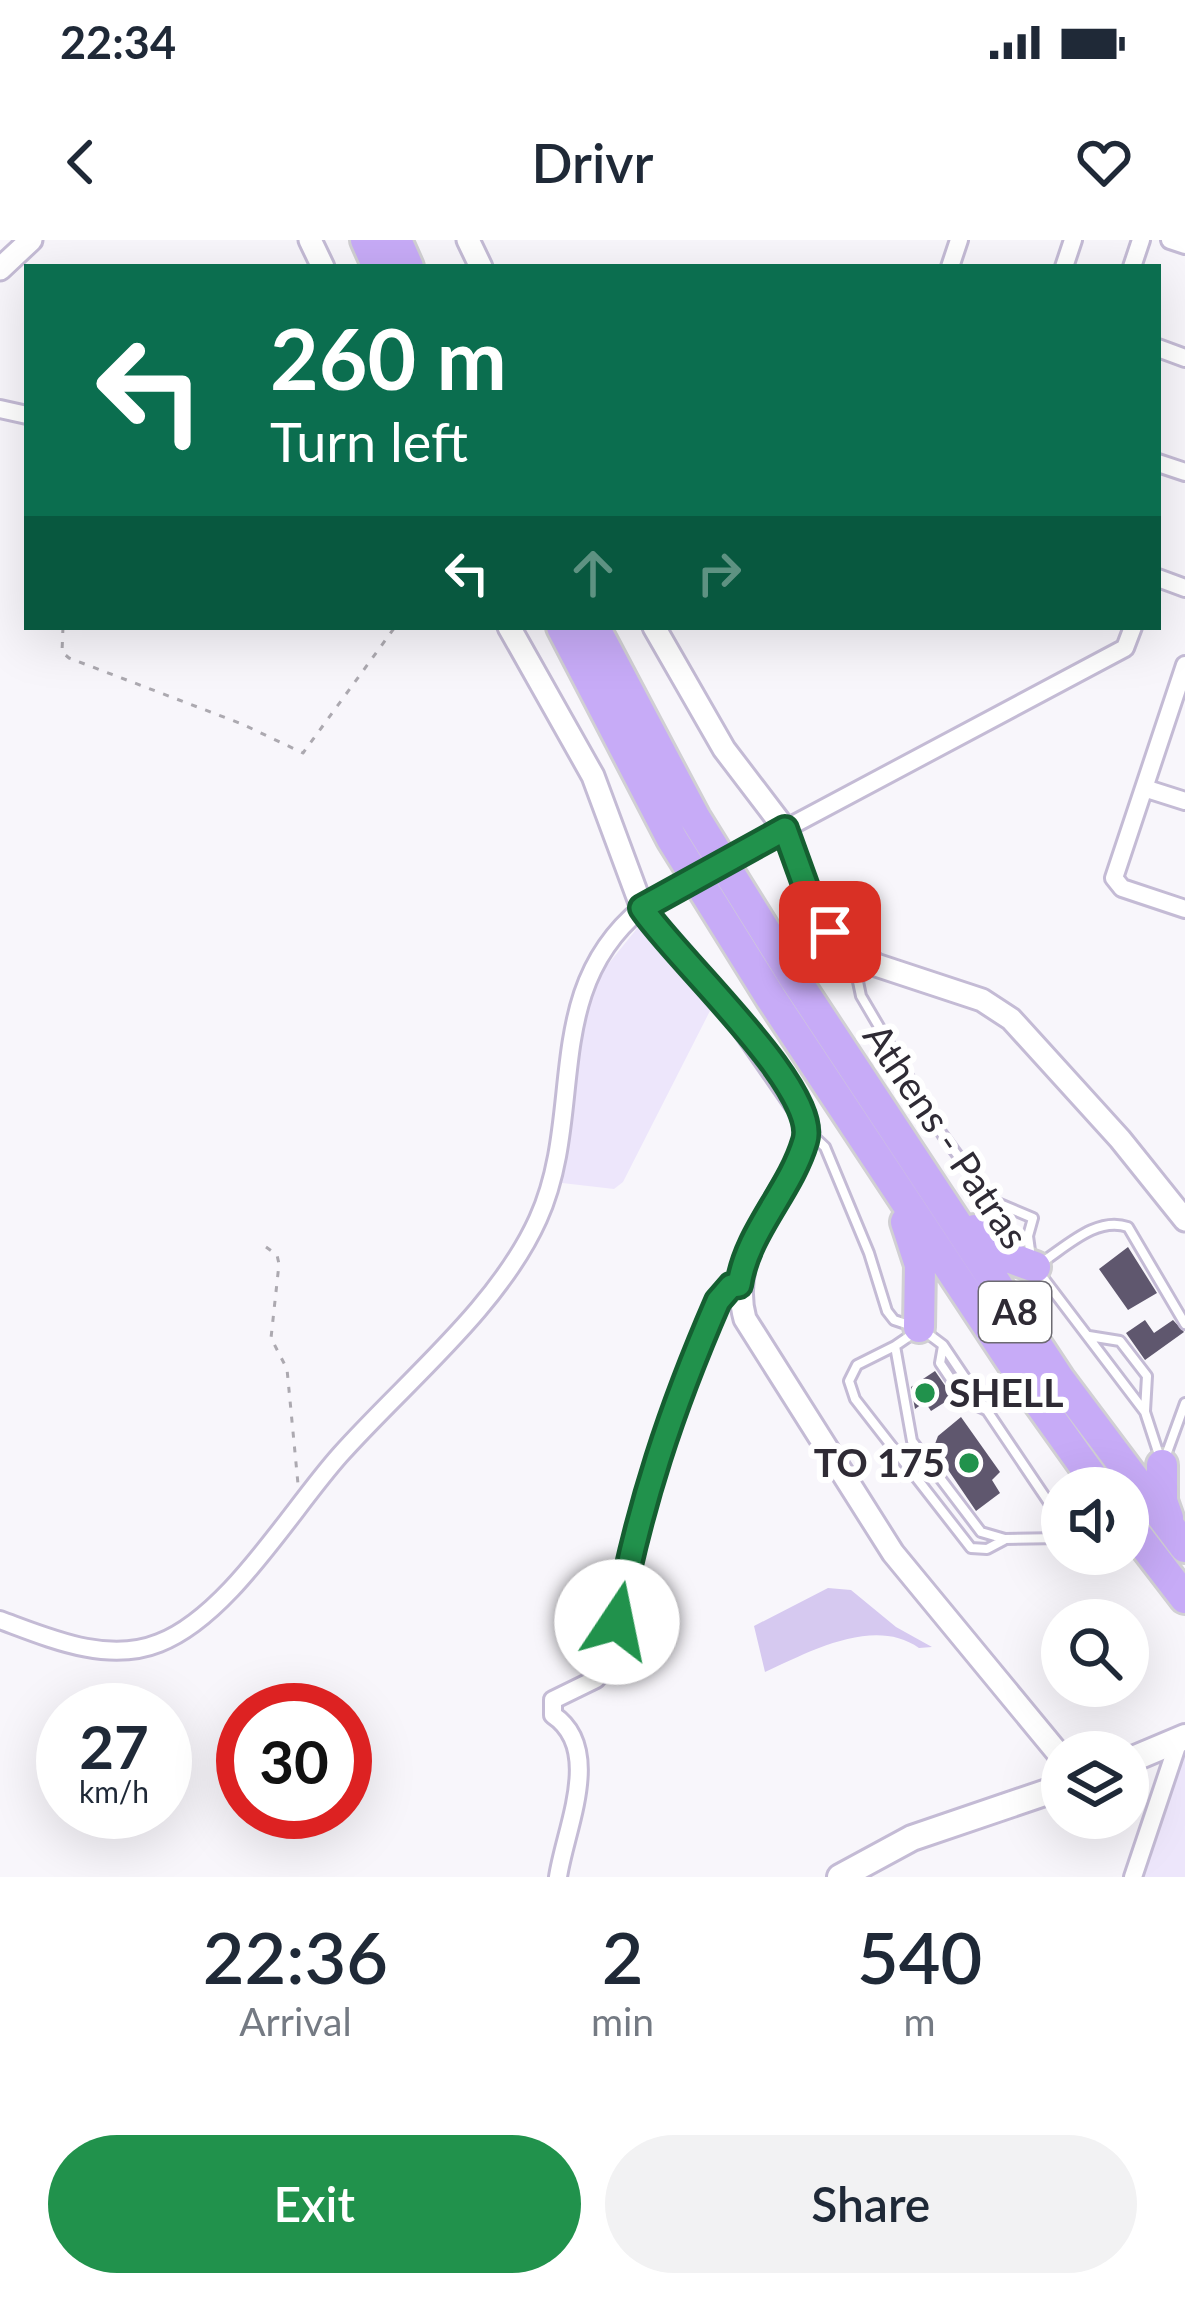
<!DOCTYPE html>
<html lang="en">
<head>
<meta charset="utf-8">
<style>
  :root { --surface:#fff; --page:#f2f2f3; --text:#1f2937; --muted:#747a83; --accent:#21924c }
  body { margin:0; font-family:Lato,sans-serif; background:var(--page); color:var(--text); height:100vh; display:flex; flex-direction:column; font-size:45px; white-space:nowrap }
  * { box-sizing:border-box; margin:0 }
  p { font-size:39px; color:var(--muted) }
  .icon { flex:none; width:66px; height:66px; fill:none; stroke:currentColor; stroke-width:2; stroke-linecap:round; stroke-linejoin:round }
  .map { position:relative; height:1637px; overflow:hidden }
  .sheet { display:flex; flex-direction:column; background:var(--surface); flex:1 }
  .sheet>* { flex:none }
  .top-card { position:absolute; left:24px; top:24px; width:1137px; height:366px; border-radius:0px; box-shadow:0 12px 48px #0002; background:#0b6e4f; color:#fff; overflow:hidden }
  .tools { position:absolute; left:1041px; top:1227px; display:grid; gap:24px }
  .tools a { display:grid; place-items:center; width:108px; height:108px; border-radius:50%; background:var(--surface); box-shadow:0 12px 48px #0002; font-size:60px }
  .speed { position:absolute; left:36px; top:1443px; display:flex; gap:24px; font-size:60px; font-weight:700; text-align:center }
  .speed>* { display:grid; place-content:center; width:156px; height:156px; border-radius:50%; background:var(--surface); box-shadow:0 12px 48px #0002; line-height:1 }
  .speed small { font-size:30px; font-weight:400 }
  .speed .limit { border:18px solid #d22; background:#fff; color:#111 }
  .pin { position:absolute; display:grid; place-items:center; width:102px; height:102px; color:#fff; margin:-51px; border-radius:24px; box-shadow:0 6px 18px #0006 }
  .me { position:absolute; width:132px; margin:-66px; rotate:11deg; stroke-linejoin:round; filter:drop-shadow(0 0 9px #0008) }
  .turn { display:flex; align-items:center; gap:42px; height:252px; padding:0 48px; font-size:54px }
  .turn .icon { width:156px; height:156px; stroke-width:2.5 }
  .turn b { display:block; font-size:84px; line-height:102px }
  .lanes { display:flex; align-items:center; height:114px; padding:0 48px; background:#0003; justify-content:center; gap:60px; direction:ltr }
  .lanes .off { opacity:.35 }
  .eta { display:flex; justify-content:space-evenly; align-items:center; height:204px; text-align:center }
  .eta b { font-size:72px; font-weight:600; line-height:84px }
  .action { display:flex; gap:24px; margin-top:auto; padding:24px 48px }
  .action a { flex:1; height:138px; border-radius:72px; background:var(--accent); color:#fff; font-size:48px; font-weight:600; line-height:138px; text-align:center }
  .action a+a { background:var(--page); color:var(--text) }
  .status { display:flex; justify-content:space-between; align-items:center; height:84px; padding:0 60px; background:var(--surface); direction:ltr }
  .status svg { height:33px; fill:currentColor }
  header { display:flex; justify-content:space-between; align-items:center; height:156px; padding:0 48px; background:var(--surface); font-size:54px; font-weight:600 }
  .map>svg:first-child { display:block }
</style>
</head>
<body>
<div class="status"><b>22:34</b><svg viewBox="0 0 49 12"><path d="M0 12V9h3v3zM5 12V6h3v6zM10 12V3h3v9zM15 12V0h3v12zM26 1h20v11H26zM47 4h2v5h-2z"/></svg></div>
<header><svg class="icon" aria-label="back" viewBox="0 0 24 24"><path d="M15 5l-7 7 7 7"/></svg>Drivr<svg class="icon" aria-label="heart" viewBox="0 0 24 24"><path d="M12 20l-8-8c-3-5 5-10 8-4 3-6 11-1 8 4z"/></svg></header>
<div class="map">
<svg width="1185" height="1637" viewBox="0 0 1185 1637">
  <rect width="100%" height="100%" fill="#f8f6fb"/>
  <path fill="#ede6fb" d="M639,686L654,696L716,759L623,942L614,949L562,943L576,799L597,738Z
    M1185,1510V1637H1138L1179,1513Z"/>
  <path fill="#d6c9f0" d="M828,1348L851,1350L896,1387L932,1407L919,1408C874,1376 809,1412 765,1432L754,1386Z"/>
  <path fill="#5f576e" d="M1128,1007L1157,1053L1128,1070L1099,1029Z
    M1145,1080L1154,1093L1173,1080L1184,1092L1145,1120L1126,1093Z
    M935,1131L953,1157L931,1171L925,1162L915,1169L911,1147Z
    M961,1177L1000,1232L992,1240L1000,1253L976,1271L938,1215L935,1204L938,1196Z"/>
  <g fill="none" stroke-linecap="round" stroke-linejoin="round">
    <defs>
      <path id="service" d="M859,718L856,732L861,756L942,894L981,947L995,962L1033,978L1028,996L1031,1018
        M809,892L825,907L869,1013L887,1071L894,1080L909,1085
        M1041,1023C1067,1006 1097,976 1128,987L1185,1084
        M1038,1031L1145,1172L1160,1218
        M923,1090L943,1105L1062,1282
        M914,1093L895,1106L912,1201L981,1292L1005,1299L1062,1298
        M1089,1096L1120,1101L1147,1136L1145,1171
        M895,1106L857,1125L849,1141L855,1159L971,1308L987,1309L1004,1300
        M943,1106L940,1123L965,1160L988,1171
        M1165,1218L1185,1163"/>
      <path id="minor" d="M1170,0L1185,5
        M950,27L959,0
        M1064,27L1073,0
        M1132,27L1141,0
        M1158,108L1185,118
        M0,169L27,175
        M1158,223L1185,232
        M1158,338L1185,348
        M1185,425L1114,638L1122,648L1185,669
        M1144,548L1185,561
        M785,589L1125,408L1133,387
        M0,1380C49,1398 107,1424 159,1403C229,1376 290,1271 340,1215C405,1142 498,1068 538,979C586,873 540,751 642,668
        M558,1637C565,1589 604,1509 553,1475V1460L596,1439L611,1417L630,1312L668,1179L718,1061L731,1046L739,1045
        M1133,1637L1179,1500"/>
      <path id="tertiary" d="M310,0L323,27
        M468,0L481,27
        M0,29L31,0
        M509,387L593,536L642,668L733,773L805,877L808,892L804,907C779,963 727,1015 745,1079L893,1313L1062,1518
        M654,387L724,509L785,589L811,661L830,692L876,725L982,760L1011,779L1120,899L1185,980"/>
      <path id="secondary" d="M1128,1521L1185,1497
        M840,1637L912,1598L1062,1547"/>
      <path id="motorway" d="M366,0L378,27
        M396,0L408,27
        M562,387L672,599L771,758L1035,1157L1100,1248
        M594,387L695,578L795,739L1059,1139L1185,1307
        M906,982L920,1025L919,1087
        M975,990L997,1013L1035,1027
        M1162,1225V1261L1168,1278
        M1128,1284L1185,1358"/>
    </defs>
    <use href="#service" stroke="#c4bbd5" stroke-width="14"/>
    <use href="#minor" stroke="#c4bbd5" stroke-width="22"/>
    <use href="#tertiary" stroke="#c4bbd5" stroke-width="27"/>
    <use href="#secondary" stroke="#c4bbd5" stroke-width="30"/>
    <use href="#motorway" stroke="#d1d0d3" stroke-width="36"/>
    <path stroke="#aca9b0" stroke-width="3" stroke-dasharray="6 9" stroke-linecap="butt" d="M63,387L62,412L69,418L242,484L303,513L395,387
      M266,1007L277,1015L279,1024L271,1098L287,1129L298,1244"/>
    <use href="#service" stroke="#fff" stroke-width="8"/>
    <use href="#minor" stroke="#fff" stroke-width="16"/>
    <use href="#tertiary" stroke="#fff" stroke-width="21"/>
    <use href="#secondary" stroke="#fff" stroke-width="24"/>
    <use href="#motorway" stroke="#c7abf7" stroke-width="30"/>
    <defs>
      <path id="tertiary-bridge" d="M664,656L765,601"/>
    </defs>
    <use href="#tertiary-bridge" stroke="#c4bbd5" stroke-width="27" stroke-linecap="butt"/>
    <use href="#tertiary-bridge" stroke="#fff" stroke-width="21"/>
  </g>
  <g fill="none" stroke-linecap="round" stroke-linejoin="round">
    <defs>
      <path id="route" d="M617,1382C639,1266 671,1169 718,1061L731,1046L739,1045C747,991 790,952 805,901C821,849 672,715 642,668L785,589L811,661L830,692"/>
    </defs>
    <use href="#route" stroke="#155f31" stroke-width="30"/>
    <use href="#route" stroke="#21924c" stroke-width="21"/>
  </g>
  <g fill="#21924c" stroke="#fff" stroke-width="4.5">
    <circle cx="925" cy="1153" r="12"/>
    <circle cx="969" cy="1223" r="12"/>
  </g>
  <g text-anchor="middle" stroke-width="12" stroke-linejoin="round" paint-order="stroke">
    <rect fill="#fff" stroke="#6d6b72" stroke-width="3" x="979" y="1042" width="72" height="60" rx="9"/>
    <g font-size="36" font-weight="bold" fill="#2f2b35">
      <text x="1015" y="1085">Α8</text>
    </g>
    <g font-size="39" fill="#2f2b35" stroke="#fff">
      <text transform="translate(946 896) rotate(56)" y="14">Athens - Patras</text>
    </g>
    <g font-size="39" font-weight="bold" fill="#2f2b35" stroke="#fff" text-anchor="start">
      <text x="949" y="1167">SHELL</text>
      <text x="945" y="1237" text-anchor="end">TO 175</text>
    </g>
  </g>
</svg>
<div class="tools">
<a><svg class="icon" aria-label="sound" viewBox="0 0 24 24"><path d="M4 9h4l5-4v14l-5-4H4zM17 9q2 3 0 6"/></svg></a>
<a><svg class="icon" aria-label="search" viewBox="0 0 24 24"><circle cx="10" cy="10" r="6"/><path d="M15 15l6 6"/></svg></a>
<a><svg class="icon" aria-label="layers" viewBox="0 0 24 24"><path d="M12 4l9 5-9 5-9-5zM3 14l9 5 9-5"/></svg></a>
</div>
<div class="speed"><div>27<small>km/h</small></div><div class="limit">30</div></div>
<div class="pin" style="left:830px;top:692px;background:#d93025"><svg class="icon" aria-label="arrive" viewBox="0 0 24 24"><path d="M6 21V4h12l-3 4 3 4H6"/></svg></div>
<svg class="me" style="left:617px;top:1382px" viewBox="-20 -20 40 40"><circle r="19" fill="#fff"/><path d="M0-13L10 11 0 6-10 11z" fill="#21924c"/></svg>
<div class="top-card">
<div class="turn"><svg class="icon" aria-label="left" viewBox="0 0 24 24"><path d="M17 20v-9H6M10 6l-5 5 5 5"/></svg><div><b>260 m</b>Turn left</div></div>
<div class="lanes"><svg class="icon" aria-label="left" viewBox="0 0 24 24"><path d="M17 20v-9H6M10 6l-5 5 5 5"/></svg><svg class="icon off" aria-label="ahead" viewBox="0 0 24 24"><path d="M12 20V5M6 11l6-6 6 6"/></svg><svg class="icon off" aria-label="right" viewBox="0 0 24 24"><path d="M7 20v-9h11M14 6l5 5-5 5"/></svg></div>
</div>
</div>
<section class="sheet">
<div class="eta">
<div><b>22:36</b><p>Arrival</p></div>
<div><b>2</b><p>min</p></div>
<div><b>540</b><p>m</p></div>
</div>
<div class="action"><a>Exit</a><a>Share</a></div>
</section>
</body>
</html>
